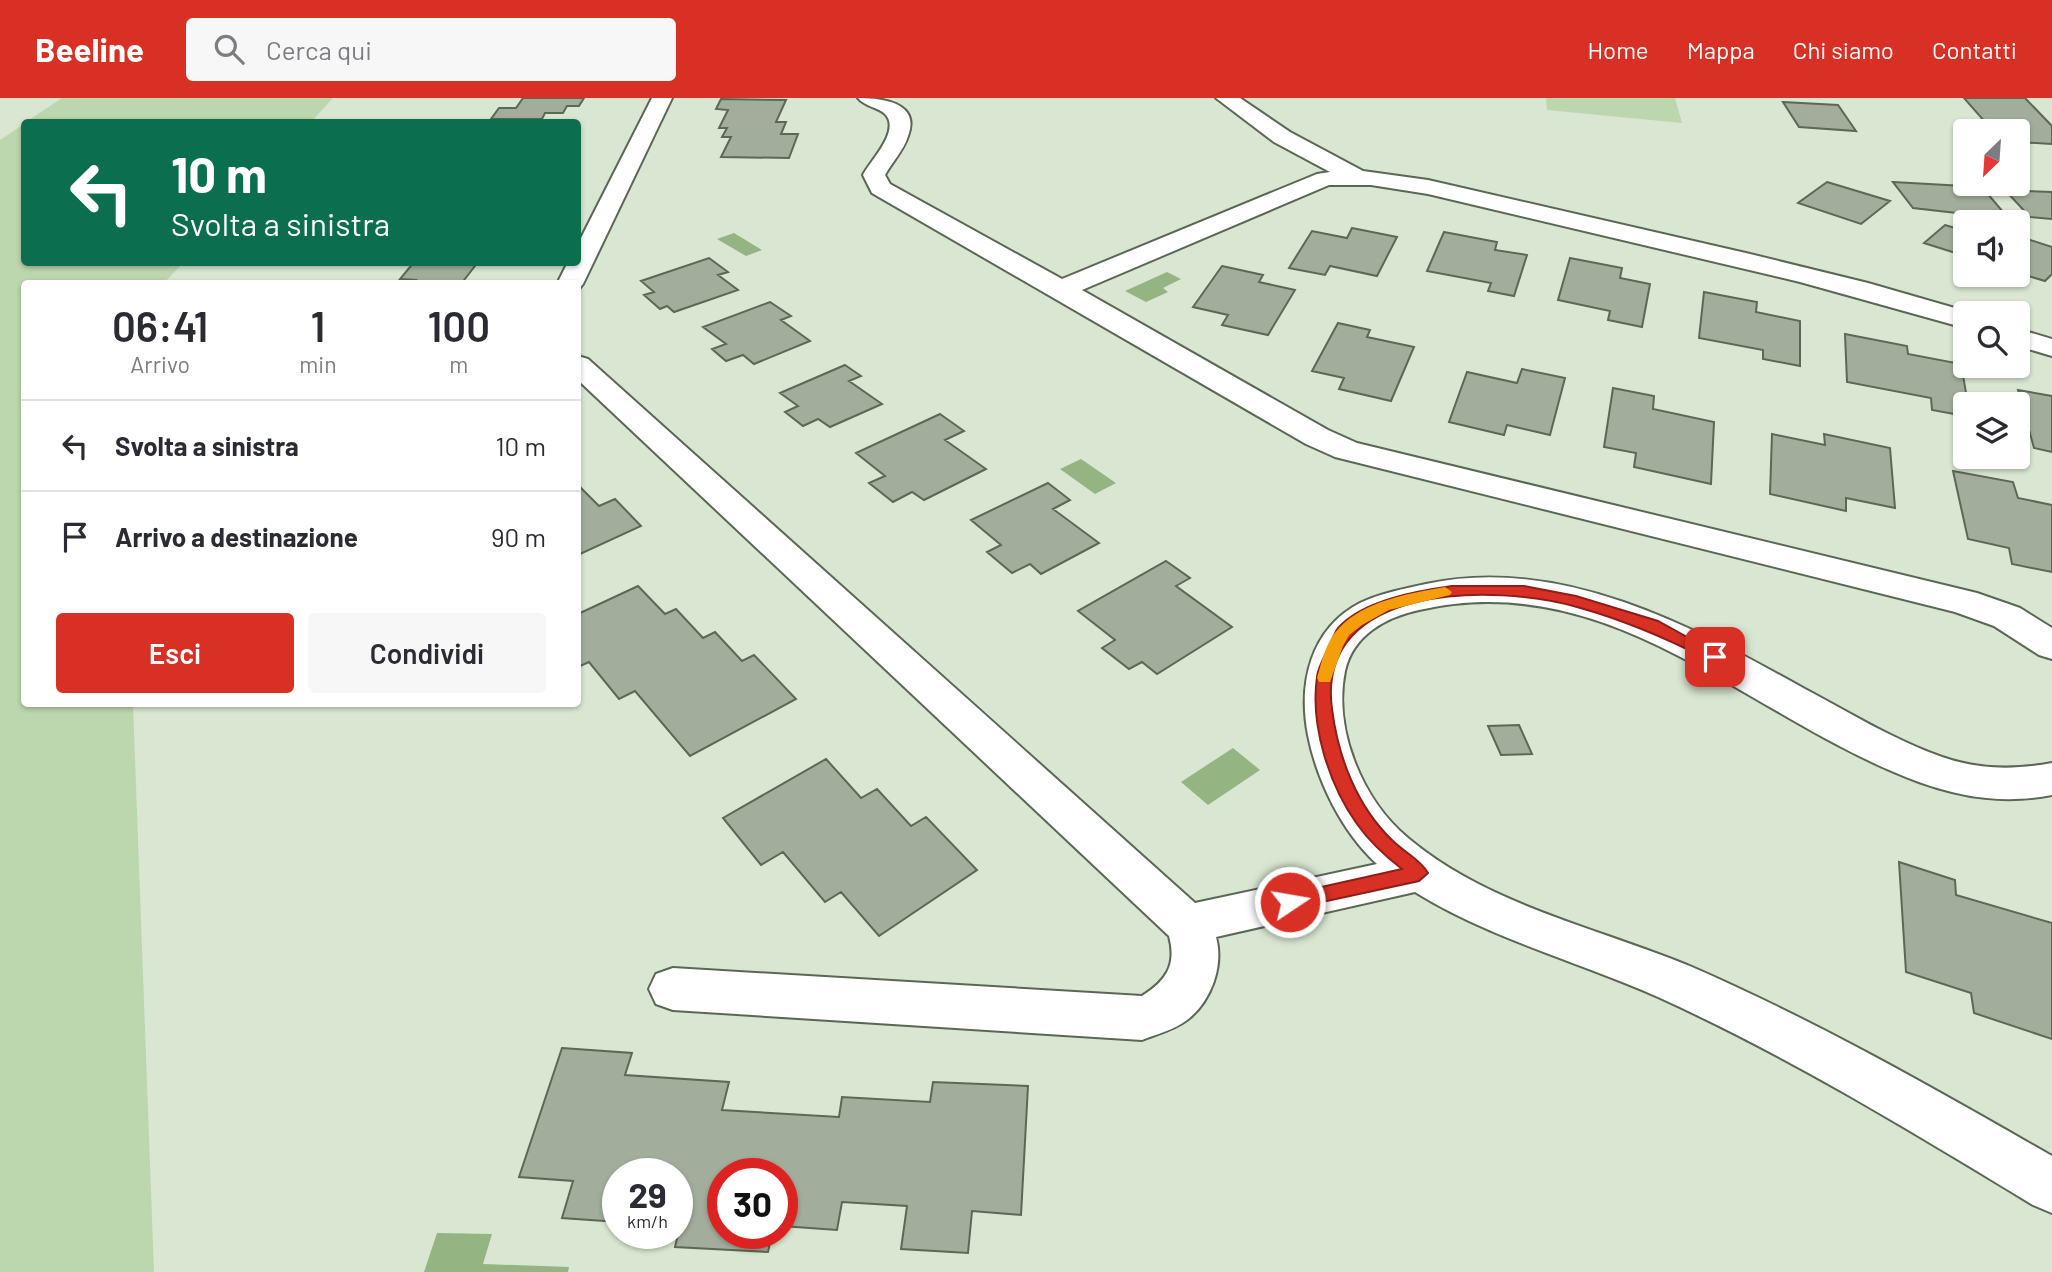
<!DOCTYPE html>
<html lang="it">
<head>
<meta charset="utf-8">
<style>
  :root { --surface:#fff; --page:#f7f7f7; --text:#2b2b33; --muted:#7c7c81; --line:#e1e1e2; --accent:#d93025 }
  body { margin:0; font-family:Barlow,sans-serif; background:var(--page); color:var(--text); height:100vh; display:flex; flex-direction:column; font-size:26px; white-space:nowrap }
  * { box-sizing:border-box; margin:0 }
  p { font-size:23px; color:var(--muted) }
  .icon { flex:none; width:38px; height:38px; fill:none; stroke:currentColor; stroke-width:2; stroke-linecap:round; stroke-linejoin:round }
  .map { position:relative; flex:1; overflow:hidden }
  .sheet { position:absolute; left:21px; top:182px; width:560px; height:427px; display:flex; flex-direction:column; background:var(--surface); border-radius:7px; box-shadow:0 2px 5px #0004 }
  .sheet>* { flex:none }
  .banner { position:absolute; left:21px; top:21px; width:560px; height:147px; border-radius:7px; box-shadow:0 2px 5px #0004; background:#0b6e4f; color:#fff; overflow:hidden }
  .needle { width:46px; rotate:205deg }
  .tools { position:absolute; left:1953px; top:21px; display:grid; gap:14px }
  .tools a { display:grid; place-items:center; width:77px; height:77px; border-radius:7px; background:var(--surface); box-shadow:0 2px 5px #0004; font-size:35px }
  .speed { position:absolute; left:602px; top:1060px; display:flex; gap:14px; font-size:35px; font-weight:700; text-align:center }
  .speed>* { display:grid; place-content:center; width:91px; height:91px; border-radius:50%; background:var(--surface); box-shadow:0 2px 5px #0004; line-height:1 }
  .speed small { font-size:18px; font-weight:400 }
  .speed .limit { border:10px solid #d22; background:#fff; color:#111 }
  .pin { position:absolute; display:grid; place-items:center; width:60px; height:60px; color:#fff; margin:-30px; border-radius:14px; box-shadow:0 4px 10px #0006 }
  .me { position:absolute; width:77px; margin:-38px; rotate:78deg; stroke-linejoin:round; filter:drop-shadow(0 0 5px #0008) }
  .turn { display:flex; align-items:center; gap:24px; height:147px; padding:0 35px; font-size:32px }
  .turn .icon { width:91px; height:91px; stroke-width:2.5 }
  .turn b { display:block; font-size:49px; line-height:60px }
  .eta { display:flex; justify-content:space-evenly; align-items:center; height:119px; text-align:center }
  .eta b { font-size:42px; font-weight:600; line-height:49px }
  .cta { display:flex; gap:14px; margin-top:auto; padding:14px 35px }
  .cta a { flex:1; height:80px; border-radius:7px; background:var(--accent); color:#fff; font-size:28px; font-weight:600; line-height:80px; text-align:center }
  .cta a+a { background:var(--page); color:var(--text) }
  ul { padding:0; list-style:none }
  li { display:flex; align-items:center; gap:21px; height:91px; padding:0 35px; border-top:2px solid var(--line) }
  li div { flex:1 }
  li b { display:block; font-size:26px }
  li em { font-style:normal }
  header { display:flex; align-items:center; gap:42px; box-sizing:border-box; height:98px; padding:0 35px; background:var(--accent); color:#fff }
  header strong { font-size:33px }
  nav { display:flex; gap:38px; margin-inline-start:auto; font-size:24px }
  .search { width:490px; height:63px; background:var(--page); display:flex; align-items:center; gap:18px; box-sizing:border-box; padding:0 24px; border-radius:7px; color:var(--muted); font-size:26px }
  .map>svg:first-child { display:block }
</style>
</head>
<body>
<header>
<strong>Beeline</strong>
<div class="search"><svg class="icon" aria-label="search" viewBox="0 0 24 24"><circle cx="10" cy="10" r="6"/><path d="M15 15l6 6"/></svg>Cerca qui</div>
<nav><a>Home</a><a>Mappa</a><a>Chi siamo</a><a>Contatti</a></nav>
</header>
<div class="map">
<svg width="2052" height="1174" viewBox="0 0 2052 1174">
  <rect width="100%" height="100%" fill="#d9e7d2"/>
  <path fill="#bcd6ae" d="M62,0H333L311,24H26Z
    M1546,0H1675L1682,25L1547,12Z
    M24,26V164L183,165L164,185L24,186V606H133L154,1174H0V42Z"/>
  <path fill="#94b482" d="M734,135L762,152L746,158L717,141Z
    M1167,174L1181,181L1163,190L1168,194L1146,204L1125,193Z
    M1081,361L1116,385L1095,396L1060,371Z
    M1233,650L1260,672L1208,707L1181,684Z
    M437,1135L492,1136L483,1166L569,1169L568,1174H424Z"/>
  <path fill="#a2ae9b" stroke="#5c6856" stroke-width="2" d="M523,0H584L579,8H567L563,15H545L542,21H491L499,10H516Z
    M1964,0H2025L2052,28V46L2018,44V33H1993Z
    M721,1L786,2L776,24H786L781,36H798L789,60L721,59L731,39H722L727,30H719L728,12L716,11Z
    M1783,4L1838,7L1856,33L1799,29Z
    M1827,84L1890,103L1861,126L1798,105Z
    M1893,84L1982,89L2009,121L1913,110Z
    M2005,92L2052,94V121L2030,119Z
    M1945,127L1965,133V158L1924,145Z
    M1352,130L1397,139L1377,178L1330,168L1325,177L1289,170L1312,133L1347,140Z
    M1444,134L1497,144L1495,152L1527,157L1514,198L1488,193L1491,185L1427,173Z
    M2018,138L2052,149V176L2045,183L2018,175Z
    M709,160L728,174L718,177L738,192L674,214L667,208L660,211L644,197L654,194L641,183Z
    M1570,160L1622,170L1620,180L1650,186L1642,229L1608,222L1610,213L1558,202Z
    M414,164H478L461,186H413L416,182L400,181Z
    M1222,168L1263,177L1259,184L1295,192L1268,237L1222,227L1228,217L1193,209Z
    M1704,194L1757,204L1756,214L1800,223V268L1763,261V252L1699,240Z
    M770,204L791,218L781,222L810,243L754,266L743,257L726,263L712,251L726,246L703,229Z
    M1338,225L1370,232L1367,239L1414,249L1391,303L1339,291L1344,280L1312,273Z
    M1845,236L1907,248L1908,256L1961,266L1968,306H1965V318L1932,312L1931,300L1847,284Z
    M845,267L861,278L849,283L882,306L830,329L818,321L803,328L785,314L798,308L780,295Z
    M1522,271L1565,280L1550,337L1507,327L1504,337L1449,324L1467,274L1517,285Z
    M1613,290L1654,298L1653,311L1714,324L1711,386L1634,369L1636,355L1604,349Z
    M2018,292L2052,298V354L2034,350Z
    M940,316L964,333L945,342L986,371L924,402L912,394L893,404L869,385L885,378L856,355Z
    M1772,336L1825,347L1824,336L1890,350L1895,410L1846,400V413L1770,396Z
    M1953,373L2013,384L2018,400L2052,407V474L2012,466L2009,450L1968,441Z
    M1048,385L1070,402L1053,411L1099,445L1041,476L1030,466L1012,475L987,454L1001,447L971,422Z
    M578,387L599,408L615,401L641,428L578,457Z
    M1166,463L1190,480L1176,488L1232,529L1157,576L1142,564L1129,571L1102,550L1115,542L1078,513Z
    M638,488L665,516L676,511L703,540L715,534L742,563L754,557L796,601L690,658L635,593L619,601L589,564L578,569V516Z
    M1519,627L1532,656L1501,657L1488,628Z
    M826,661L861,700L877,691L911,728L926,719L977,772L879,838L841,794L825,804L783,754L761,767L723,720Z
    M1899,764L1955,782L1956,797L2052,825V941L1974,915L1971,895L1906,874Z
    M562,950L632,955L625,977L729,984L722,1012L839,1019L842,999L930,1004L933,984L1028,988L1021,1117L972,1113L968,1155L901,1151L907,1108L842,1104L837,1132L782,1128V1076H723V1136H772L768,1154L675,1149L685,1106L677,1105V1076H618V1124L562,1120L573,1083L519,1079Z"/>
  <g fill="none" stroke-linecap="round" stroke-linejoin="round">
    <defs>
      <path id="street" d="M652,0H672L583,186L578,192V186H557L568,164H578V146Z
        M858,0C881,0 921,4 908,38C904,52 892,64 885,77L890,86L1062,181L1317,76L1330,74L1274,44L1216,0H1240L1290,34L1363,73L1428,82L1750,156L1868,185L1972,215H1965V230L1800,184L1428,96L1371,87H1329L1082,192L1328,332L1357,345L1977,495L2020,510L2052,530V561L2039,557L1994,528L1955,514L1335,359L1306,346L872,95L863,77C870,63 900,34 886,17C879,9 865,9 858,0Z
        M2018,231L2052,241V258L2018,248Z
        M578,258L588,261L1195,805L1377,766C1342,734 1317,683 1308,637C1298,586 1310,531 1360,505C1381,495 1403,491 1426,486C1560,457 1692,528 1805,591C1850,615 1894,642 1942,659C1979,672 2015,672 2052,665V697C2005,706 1964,700 1919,684C1750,622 1614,467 1419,512C1386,519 1353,537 1345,573C1333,631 1362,702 1408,740C1489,808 1596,829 1692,869C1816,923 1935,991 2052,1058V1115L2033,1107C1911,1033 1788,958 1658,899C1577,863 1491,841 1415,794L1216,839C1224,868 1211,904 1187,922C1174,932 1157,936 1142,942L673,912L656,906L649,891L656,876L673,870L1142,898C1166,883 1177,867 1169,838L578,282Z"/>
    </defs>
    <use href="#street" stroke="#5b6755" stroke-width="4"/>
    <use href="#street" fill="#fff" fill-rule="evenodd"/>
  </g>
  <path fill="#d93025" stroke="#8d1f18" stroke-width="2" d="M1452,488H1524L1576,498L1658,523L1723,559L1721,562H1709C1666,540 1624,522 1577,509C1496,486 1315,484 1332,611C1338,659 1357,709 1393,743C1404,754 1421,762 1428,775L1419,783L1290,811L1284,809L1281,804L1284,798L1290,796L1402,771C1385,758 1369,743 1357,726C1329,687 1310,627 1317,579C1318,569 1325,558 1329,549C1332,543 1334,535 1338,530C1363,502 1417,493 1452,488Z"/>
  <path fill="#f59e0b" d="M1445,489L1452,494L1450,497L1389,512L1362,527L1349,537L1343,548L1330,584H1319L1317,580C1322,563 1326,543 1339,530C1364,503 1410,495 1445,489Z"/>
</svg>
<div class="tools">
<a><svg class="needle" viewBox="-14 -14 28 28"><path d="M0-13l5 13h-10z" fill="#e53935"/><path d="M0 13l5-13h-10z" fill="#7c7c81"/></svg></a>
<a><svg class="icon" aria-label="sound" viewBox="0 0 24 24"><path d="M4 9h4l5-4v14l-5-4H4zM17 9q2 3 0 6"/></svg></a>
<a><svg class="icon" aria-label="search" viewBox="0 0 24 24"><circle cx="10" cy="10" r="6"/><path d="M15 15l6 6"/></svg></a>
<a><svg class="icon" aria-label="layers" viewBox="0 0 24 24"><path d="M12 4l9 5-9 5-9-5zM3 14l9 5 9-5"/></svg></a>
</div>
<div class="speed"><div>29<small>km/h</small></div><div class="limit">30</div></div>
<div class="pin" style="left:1715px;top:559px;background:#d93025"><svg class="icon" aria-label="arrive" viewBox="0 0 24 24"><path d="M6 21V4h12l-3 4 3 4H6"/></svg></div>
<svg class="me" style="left:1290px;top:804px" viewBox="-20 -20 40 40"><circle r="17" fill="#d93025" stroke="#fff" stroke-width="3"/><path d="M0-11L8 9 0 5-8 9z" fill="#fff"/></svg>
<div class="banner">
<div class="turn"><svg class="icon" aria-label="left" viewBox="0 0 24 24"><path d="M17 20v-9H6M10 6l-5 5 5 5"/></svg><div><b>10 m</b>Svolta a sinistra</div></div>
</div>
<section class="sheet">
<div class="eta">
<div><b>06:41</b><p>Arrivo</p></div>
<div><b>1</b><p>min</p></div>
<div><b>100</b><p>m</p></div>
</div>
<ul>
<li><svg class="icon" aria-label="left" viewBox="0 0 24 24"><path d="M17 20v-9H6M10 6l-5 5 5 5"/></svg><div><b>Svolta a sinistra</b></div><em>10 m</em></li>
<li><svg class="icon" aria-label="arrive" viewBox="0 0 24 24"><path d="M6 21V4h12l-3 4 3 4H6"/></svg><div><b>Arrivo a destinazione</b></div><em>90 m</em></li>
</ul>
<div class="cta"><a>Esci</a><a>Condividi</a></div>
</section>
</div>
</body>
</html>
